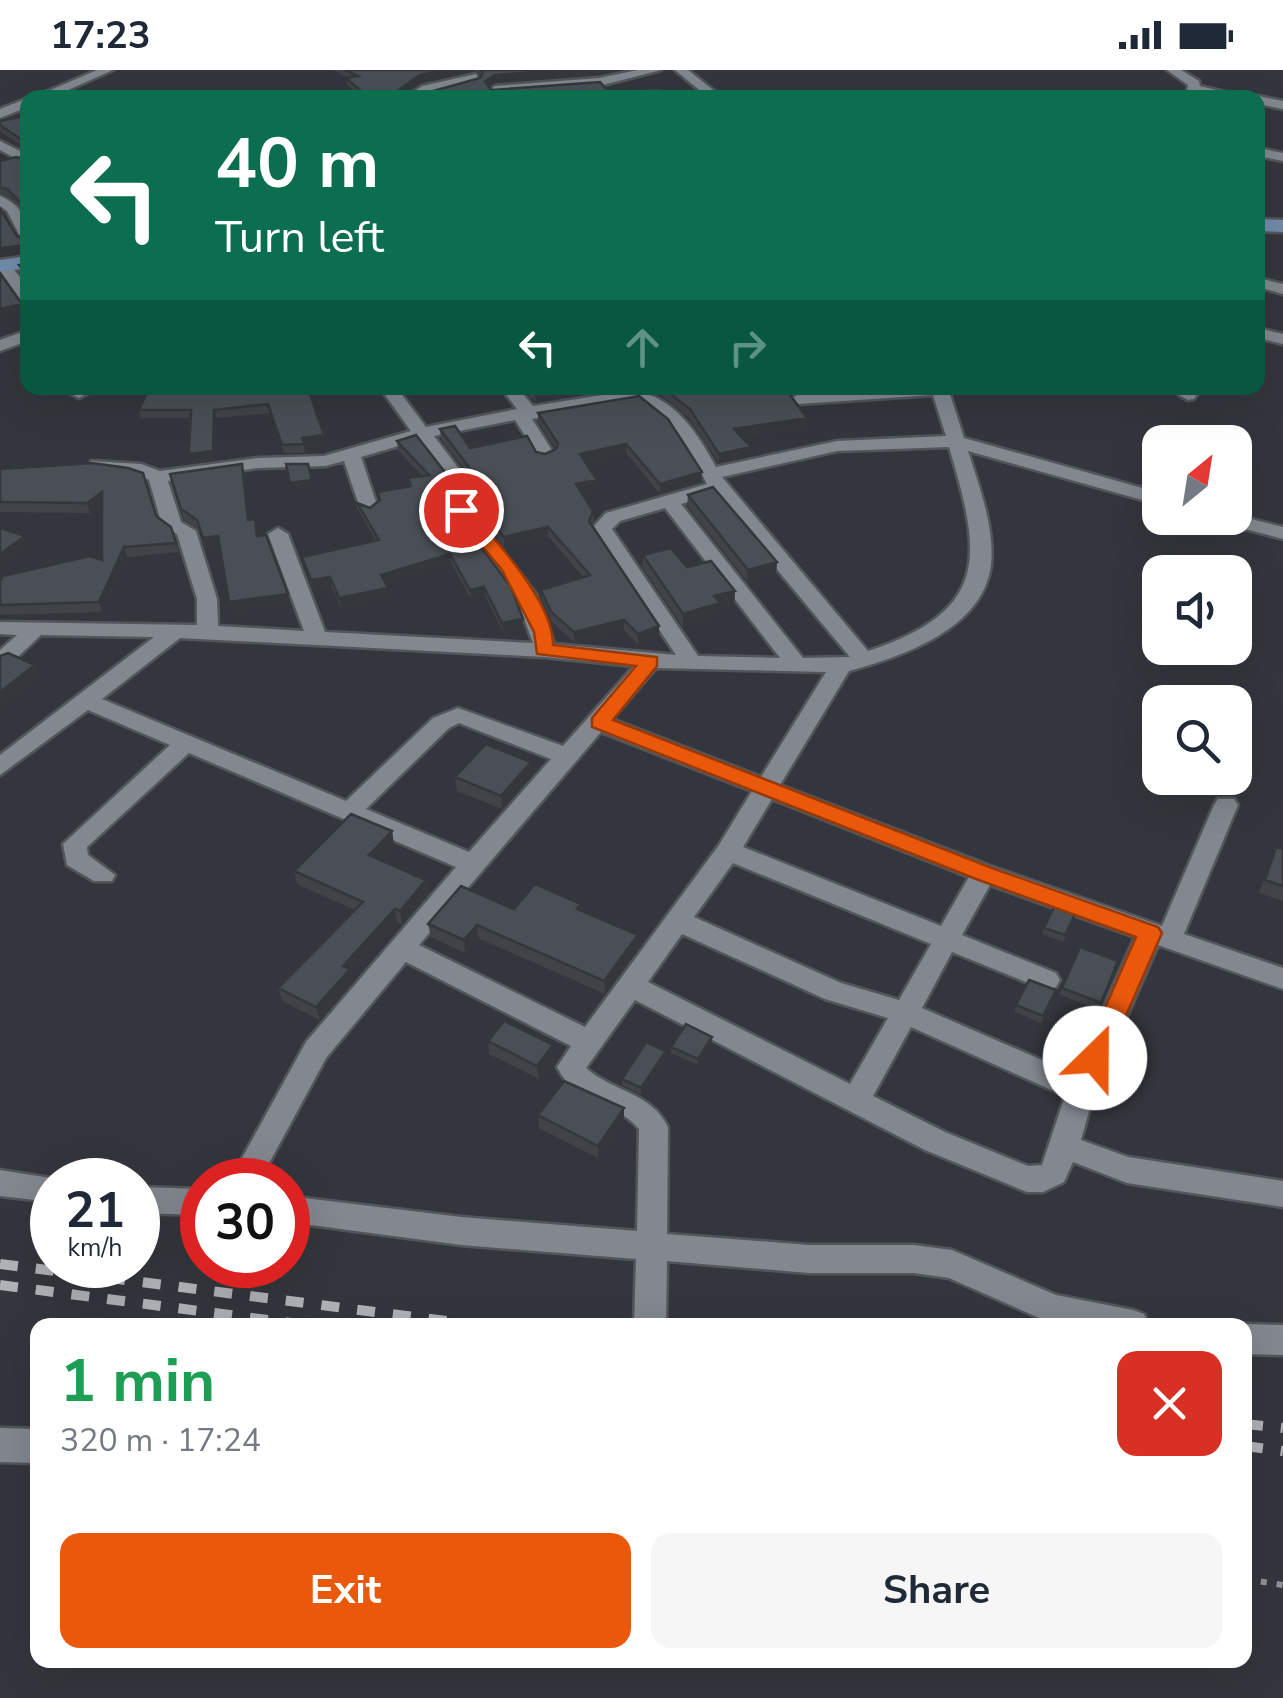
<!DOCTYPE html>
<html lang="en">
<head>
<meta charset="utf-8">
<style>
  :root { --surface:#fff; --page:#f6f6f7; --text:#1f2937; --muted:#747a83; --accent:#ea580c }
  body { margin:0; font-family:"Nunito Sans",sans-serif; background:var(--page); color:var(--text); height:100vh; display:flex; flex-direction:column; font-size:38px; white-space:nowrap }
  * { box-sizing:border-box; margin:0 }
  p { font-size:32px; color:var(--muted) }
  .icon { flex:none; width:55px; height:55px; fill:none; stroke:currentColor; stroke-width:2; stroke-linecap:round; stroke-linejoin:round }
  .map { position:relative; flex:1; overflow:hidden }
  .panel { position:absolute; left:30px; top:1248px; width:1222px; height:350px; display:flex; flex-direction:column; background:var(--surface); border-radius:20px; box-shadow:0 10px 40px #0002 }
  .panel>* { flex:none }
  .guide { position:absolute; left:20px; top:20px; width:1245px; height:305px; border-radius:20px; box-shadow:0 10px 40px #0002; background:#0b6e4f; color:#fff; overflow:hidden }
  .needle { width:65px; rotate:30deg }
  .fabs { position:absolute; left:1142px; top:355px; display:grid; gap:20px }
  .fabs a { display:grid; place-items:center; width:110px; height:110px; border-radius:20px; background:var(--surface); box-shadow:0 10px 40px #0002; font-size:50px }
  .speed { position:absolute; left:30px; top:1088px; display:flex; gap:20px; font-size:50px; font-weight:700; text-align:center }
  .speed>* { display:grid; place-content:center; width:130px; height:130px; border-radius:50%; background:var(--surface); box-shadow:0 10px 40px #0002; line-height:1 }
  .speed small { font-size:25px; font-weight:400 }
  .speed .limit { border:15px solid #d22; background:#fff; color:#111 }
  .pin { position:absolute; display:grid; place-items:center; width:85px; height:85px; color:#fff; margin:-42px; border:5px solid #fff; border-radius:50%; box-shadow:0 2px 10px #0007 }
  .me { position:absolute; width:110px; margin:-55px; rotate:23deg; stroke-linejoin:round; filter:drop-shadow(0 0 8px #0008) }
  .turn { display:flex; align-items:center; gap:35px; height:210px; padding:0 30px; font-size:45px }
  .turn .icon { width:130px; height:130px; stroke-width:2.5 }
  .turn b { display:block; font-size:70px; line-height:85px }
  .lanes { display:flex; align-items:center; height:95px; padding:0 30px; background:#0003; justify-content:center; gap:50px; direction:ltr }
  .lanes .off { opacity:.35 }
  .round { display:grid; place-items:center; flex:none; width:105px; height:105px; border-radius:20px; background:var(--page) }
  .headline { display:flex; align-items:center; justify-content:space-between; height:170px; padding:0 30px }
  h1 { font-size:60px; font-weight:700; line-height:75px; color:#1e9e55 }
  .cta { display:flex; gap:20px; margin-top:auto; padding:20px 30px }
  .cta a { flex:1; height:115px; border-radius:20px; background:var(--accent); color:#fff; font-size:40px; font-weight:700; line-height:115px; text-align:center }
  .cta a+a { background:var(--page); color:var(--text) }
  .status { display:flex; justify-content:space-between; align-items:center; height:70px; padding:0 50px; background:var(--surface); direction:ltr }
  .status svg { height:28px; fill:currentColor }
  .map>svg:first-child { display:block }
</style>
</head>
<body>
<div class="status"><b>17:23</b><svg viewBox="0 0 49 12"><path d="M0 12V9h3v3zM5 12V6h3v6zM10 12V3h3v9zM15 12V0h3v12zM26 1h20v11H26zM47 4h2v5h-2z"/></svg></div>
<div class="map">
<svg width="1283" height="1628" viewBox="0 0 1283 1628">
  <rect width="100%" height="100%" fill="#33373d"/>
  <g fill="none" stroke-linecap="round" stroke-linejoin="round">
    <defs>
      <path id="street" d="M97,0H113L50,28H32Z
        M638,0H661L599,16L495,24L489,20L495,16L599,8Z
        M675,0H688L723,28H709Z
        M1167,0H1181L1199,11L1200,16L1250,28H1222L1187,21L1188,15Z
        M476,4L480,11L420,28H404L422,16Z
        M1258,26L1283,31V39L1258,34V28H1254Z
        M28,28V37L0,48V39Z
        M0,71L28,85V95L0,80Z
        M1258,78L1283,83V91L1258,86Z
        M0,126C22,135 28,150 28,173L23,172L7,141L0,136Z
        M0,192L9,193L28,218V235L22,233L0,201Z
        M1258,208L1283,214V224L1258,217Z
        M1258,258L1283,264V274L1258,268Z
        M28,260V271L0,281V270Z
        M61,318H82L88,323L79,328Z
        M380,318H397L426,357L517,339L501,318H518L533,336L634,320C676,329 696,361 716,397L837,371L946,366L933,325L799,334L790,329L799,324L948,318L964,368L1160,423V435L968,381C979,416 995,458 991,495C983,560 900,587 849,601L780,715L993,797L1162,856L1214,735L1218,729H1234L1238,735L1184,864L1283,898V919L1158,875L1095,1020L1081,1070L1128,1087L1283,1111V1137L1127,1113L1073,1092L1064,1112L1043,1122H1027L925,1080L635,930L586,998C613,1022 651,1022 668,1057L667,1164L809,1175H914L952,1180L1056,1225L1133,1240L1144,1244L1149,1255L1053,1254L949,1208L914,1203H809L667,1191L666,1255H634L636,1189L461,1175L288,1152V1126L461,1147L637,1161L639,1059C613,1029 577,1037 557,997L571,976L406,892L326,988L260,1110H230L306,972L456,797L189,683L87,777L88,785L115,805L112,811H94L67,795L63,774L170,675L88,640L0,705V685L154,567L41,565L8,596L0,598V580L17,565L0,564V552L197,555V529L177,464L162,455L149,410L137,404L91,399V391L141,394L160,401L258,388L324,386L411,361ZM634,330C672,339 691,383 707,414L606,443L592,458L676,585L554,574L536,524L471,440L478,424L434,366L515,350L540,389L546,390L555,385L532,349ZM419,370L460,424L452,440L515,524L533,573L325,562L288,464L278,458L268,464L304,561L218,556L217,529L196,461L181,452L168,411L258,398L325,396L344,391L360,438L369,444L378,438L361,387ZM949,377C981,484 992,540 868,581L722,407L837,381ZM714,424L850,587L803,588L681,434ZM665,438L780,588L698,586L612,459L620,451ZM180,568L544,587L634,596L563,676L458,638L433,648L346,731L102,629ZM656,598L826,602L761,707L612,649ZM459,653L551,689L469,782L366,739L449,658ZM601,662L752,721L719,775L585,957L419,875ZM772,729L969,807L941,856L743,777ZM733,793L931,874L899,930L841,913L694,847ZM990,815L1135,867L1074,1004L922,938L952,882L1038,917L1047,920L1056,917L1060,910L1056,903L962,865ZM682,864L825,929L888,948L850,1014L648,912ZM911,957L1065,1026L1042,1095L1028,1096L945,1062L873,1026Z
        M1183,318H1201L1194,329L1188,330L1179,325Z
        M1235,445L1283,457V469L1218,452L1215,448Z
        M0,1100L63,1110H52V1132L0,1126Z
        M138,1117L202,1119V1145L138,1143Z
        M1245,1254L1283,1255V1285L1245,1284V1255H1242Z
        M0,1358L38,1359V1393L0,1392Z"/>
      <path id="secondary" d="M1258,149L1283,150V162L1258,161Z
        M28,186V198L0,202V190Z"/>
    </defs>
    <use href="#street" stroke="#52565b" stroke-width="5"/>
    <use href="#secondary" stroke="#52565b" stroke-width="5"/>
    <path stroke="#8f9297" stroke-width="6" stroke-dasharray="6 10" stroke-linecap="butt" d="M1245,1509L1283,1515"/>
    <use href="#street" fill="#83888f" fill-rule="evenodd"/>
    <use href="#secondary" fill="#718cab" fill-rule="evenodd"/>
    <path stroke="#afb2b7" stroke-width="10" stroke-dasharray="18 18" stroke-linecap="butt" d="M0,1194L477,1255
      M0,1215L306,1255
      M1245,1354L1283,1358
      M1245,1376L1283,1381"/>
  </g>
  <path fill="#404449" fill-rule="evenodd" d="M333,0H588L589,5L495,12L489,16L492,20H607L669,24L361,27L347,15L346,8H348ZM475,0L480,8L419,25H404L421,12Z
    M28,48V80L0,61V51Z
    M28,90L25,142L10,127L0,124V91Z
    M98,318H366L310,324L326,373L304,377L305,383H284L270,343L216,348L215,390L191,393L190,348H141L139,340L146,323L101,325Z
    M522,318H785L807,357L741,367L751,377L750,386L719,393L689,348L655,320L617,318L536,333Z
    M538,343L702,402L701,412L660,424L627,384L585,392L597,419L581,422L593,441L594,451L591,455L659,556V566L638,574L624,560L574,572L552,552L542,530L541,520L583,507L548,466L504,477L475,439L474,430L478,418L441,369L440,359L470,378L536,382L545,384L556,379L538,352Z
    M397,371L455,415L456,424L451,437L523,558L503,562L485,526L471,529L451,493L385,513L389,527L341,538L331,516L313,519L302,487L376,471L359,442L357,433L370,438L409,416L408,408L422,406L398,380Z
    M0,399L156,446L171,457L179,482L127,487L102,542L0,545V511L102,490V434L90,443L0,442Z
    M170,404H244L249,450L290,534L231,542L220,476L205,478L200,460L184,450Z
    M688,425L777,492L776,504L747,511L687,436Z
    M643,485L687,497L735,521L734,534L719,538V546L683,557L643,498Z
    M532,705L502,739L457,721L455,707Z
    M392,761L394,775L380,790L426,810L429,823L402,854L397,852L351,904L353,912L320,950L282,931L278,918L355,840L297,814L294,801Z
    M1276,777L1283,779V831L1259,823Z
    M581,834L582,840L638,878L605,924L478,868L465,883L431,867L428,854L514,839Z
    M1076,842L1063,872L1042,864L1044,858Z
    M1118,891L1099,940L1059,924L1062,918Z
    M1056,920L1041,953L1014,941L1016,935Z
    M712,967L711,974L698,995L671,983V977Z
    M488,971L554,988L539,1009L489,984Z
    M666,988L641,1025L622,1015V1009Z
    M624,1038V1051L598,1088L539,1058L538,1045Z"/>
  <path fill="#34373c" d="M445,0H475L421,12L400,28L399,20L420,5Z
    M564,0H588L589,5L495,12L485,19V12L494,5Z
    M28,175V183L0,186V178Z
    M22,234L25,242L1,248L0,239Z
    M307,318H366L308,324Z
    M574,318H617L536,333L535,324Z
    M214,340L216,348L215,390L191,393L189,384Z
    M807,348V357L734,368V359Z
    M324,365L326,373L304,377L302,368Z
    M626,374L627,384L580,393V384Z
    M751,377L750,386L719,393V384Z
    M702,402L701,412L660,424V414Z
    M312,410L313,416L291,419L290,413Z
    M597,410V419L576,423V414Z
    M455,415L456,424L449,442L448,433Z
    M102,422L105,432L90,443L87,433Z
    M548,457V466L504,477V467Z
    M25,466L29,476L0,496V484Z
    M218,466L221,476L205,478L203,468Z
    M124,477L127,487L102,542L99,532Z
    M450,484L451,493L383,514L381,505Z
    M777,492L776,504L747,511L748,500Z
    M330,507L331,516L313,519L311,510Z
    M484,517L485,526L471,529L470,520Z
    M388,518L389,527L341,538L339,528Z
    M735,521L734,534L719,538V546L683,557V544L714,526Z
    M288,524L290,534L231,542L229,532Z
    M523,549V558L503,562L502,553Z
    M624,550V560L574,572V562Z
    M659,556V566L638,574V564Z
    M35,595L40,608L0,639V622Z
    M531,692L532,705L502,739L501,726Z
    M392,761L394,775L372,798L369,785Z
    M426,810L429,823L402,854L400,841Z
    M395,839L397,852L351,904L353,912L320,950L316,937L343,896Z
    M477,855L478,868L465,883L464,870Z
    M638,865V878L605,924L604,911Z
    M712,967L711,974L698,995V989Z
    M553,975L554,988L539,1009L537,996Z
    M666,981V988L641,1025V1018Z
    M624,1038V1051L598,1088V1076Z"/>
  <path fill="#4a4f55" stroke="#34373c" stroke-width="2.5" d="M345,0H445L420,5L399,20L403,25H419L480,8L483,2L481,0H564L494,5L485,12L492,20L600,12L607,20L661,18L669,24L676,23L690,28H356L367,26L346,8L358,6Z
    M297,24L299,28H277Z
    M25,46L28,48V74L0,55V51Z
    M16,87L28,90V151L23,135L7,119L0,117V91Z
    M0,139L17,166L25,169L28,161V175L0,178Z
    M28,193V206L19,195Z
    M0,203L22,234L0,239Z
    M149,318H308L324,365L302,368L304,374L282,375L268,334L214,340L213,381L189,384L191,340H139Z
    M529,318H574L535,324Z
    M662,318H785L807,348L734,359L751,377L719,384L690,339Z
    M639,326L668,349L702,402L660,414L626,374L580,384L597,410L576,414L593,441L589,451L659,556L638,564L624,550L574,562L551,542L541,520L590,505L548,457L504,467L474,430L480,412L440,359L455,356L470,378L527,366L536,382L545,384L556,379L558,374L538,343Z
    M416,365L455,415L448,433L511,517L523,549L502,553L484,517L470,520L450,484L381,505L388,518L339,528L330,507L311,510L302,487L379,470L357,433L370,438L380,430L378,422L411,416L408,408L429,405L397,371Z
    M92,393L128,398L143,403L156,446L171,457L176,473L124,477L99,532L0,535V511L3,506L90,486L102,490V422L87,433L0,432V399Z
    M242,394L248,450L255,449L257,466L266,465L288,524L229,532L218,466L203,468L197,450L181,439L170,404Z
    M286,394H308L312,410L290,413Z
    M713,417L777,492L748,500L688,425Z
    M0,458L25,466L0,484Z
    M671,478L687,497L711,491L735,521L714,526L720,533L683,544L643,485Z
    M8,583L35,595L0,622V586Z
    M486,674L531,692L501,726L455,707Z
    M351,744L392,761L369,785L426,810L400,841L395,839L343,896L350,899L316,937L278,918L363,832L294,801Z
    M1276,777L1283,779V816L1265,810Z
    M535,814L581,834L577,839L638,865L604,911L477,855L464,870L428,854L461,816L514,839Z
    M1055,835L1076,842L1065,865L1044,858Z
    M1080,877L1118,891L1101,933L1062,918Z
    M1029,910L1056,920L1043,946L1016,935Z
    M504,951L553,975L537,996L488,971Z
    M686,954L712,967L698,989L671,977Z
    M646,972L666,981L641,1018L622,1009Z
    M564,1011L624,1038L598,1076L538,1045Z"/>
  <path fill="#ea580c" stroke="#983908" stroke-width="2.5" d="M461,435L467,437C494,468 554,533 553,575L657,587V596L613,650L992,798L1158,857L1162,863L1104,996L1095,999L1086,996L1083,988L1136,867L976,809L592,657V648L636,596L537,584L534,562L502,500L452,440Z"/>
</svg>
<div class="fabs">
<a><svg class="needle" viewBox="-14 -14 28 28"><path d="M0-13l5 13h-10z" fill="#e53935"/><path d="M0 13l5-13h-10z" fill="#747a83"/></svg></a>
<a><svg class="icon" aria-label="sound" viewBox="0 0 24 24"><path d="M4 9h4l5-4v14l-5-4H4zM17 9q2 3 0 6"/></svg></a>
<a><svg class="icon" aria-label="search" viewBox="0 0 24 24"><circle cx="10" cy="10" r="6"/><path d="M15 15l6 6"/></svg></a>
</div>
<div class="speed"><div>21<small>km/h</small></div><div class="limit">30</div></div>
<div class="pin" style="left:461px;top:440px;background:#d93025"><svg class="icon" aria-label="arrive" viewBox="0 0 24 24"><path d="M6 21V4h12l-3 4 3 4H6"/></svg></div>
<svg class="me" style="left:1095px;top:988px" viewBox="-20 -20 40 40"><circle r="19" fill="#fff"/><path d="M0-13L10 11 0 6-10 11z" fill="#ea580c"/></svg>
<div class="guide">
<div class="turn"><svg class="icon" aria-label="left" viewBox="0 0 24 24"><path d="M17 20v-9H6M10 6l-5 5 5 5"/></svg><div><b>40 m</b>Turn left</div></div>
<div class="lanes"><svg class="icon" aria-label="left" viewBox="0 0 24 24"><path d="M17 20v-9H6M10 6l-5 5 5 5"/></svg><svg class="icon off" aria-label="ahead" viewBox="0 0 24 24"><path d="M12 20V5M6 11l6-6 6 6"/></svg><svg class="icon off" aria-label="right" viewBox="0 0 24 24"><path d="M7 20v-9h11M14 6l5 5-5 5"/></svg></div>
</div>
<section class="panel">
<div class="headline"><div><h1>1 min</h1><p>320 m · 17:24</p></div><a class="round" style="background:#d93025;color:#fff"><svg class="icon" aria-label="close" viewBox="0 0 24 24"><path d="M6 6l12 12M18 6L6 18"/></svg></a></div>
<div class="cta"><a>Exit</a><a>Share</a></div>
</section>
</div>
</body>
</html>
